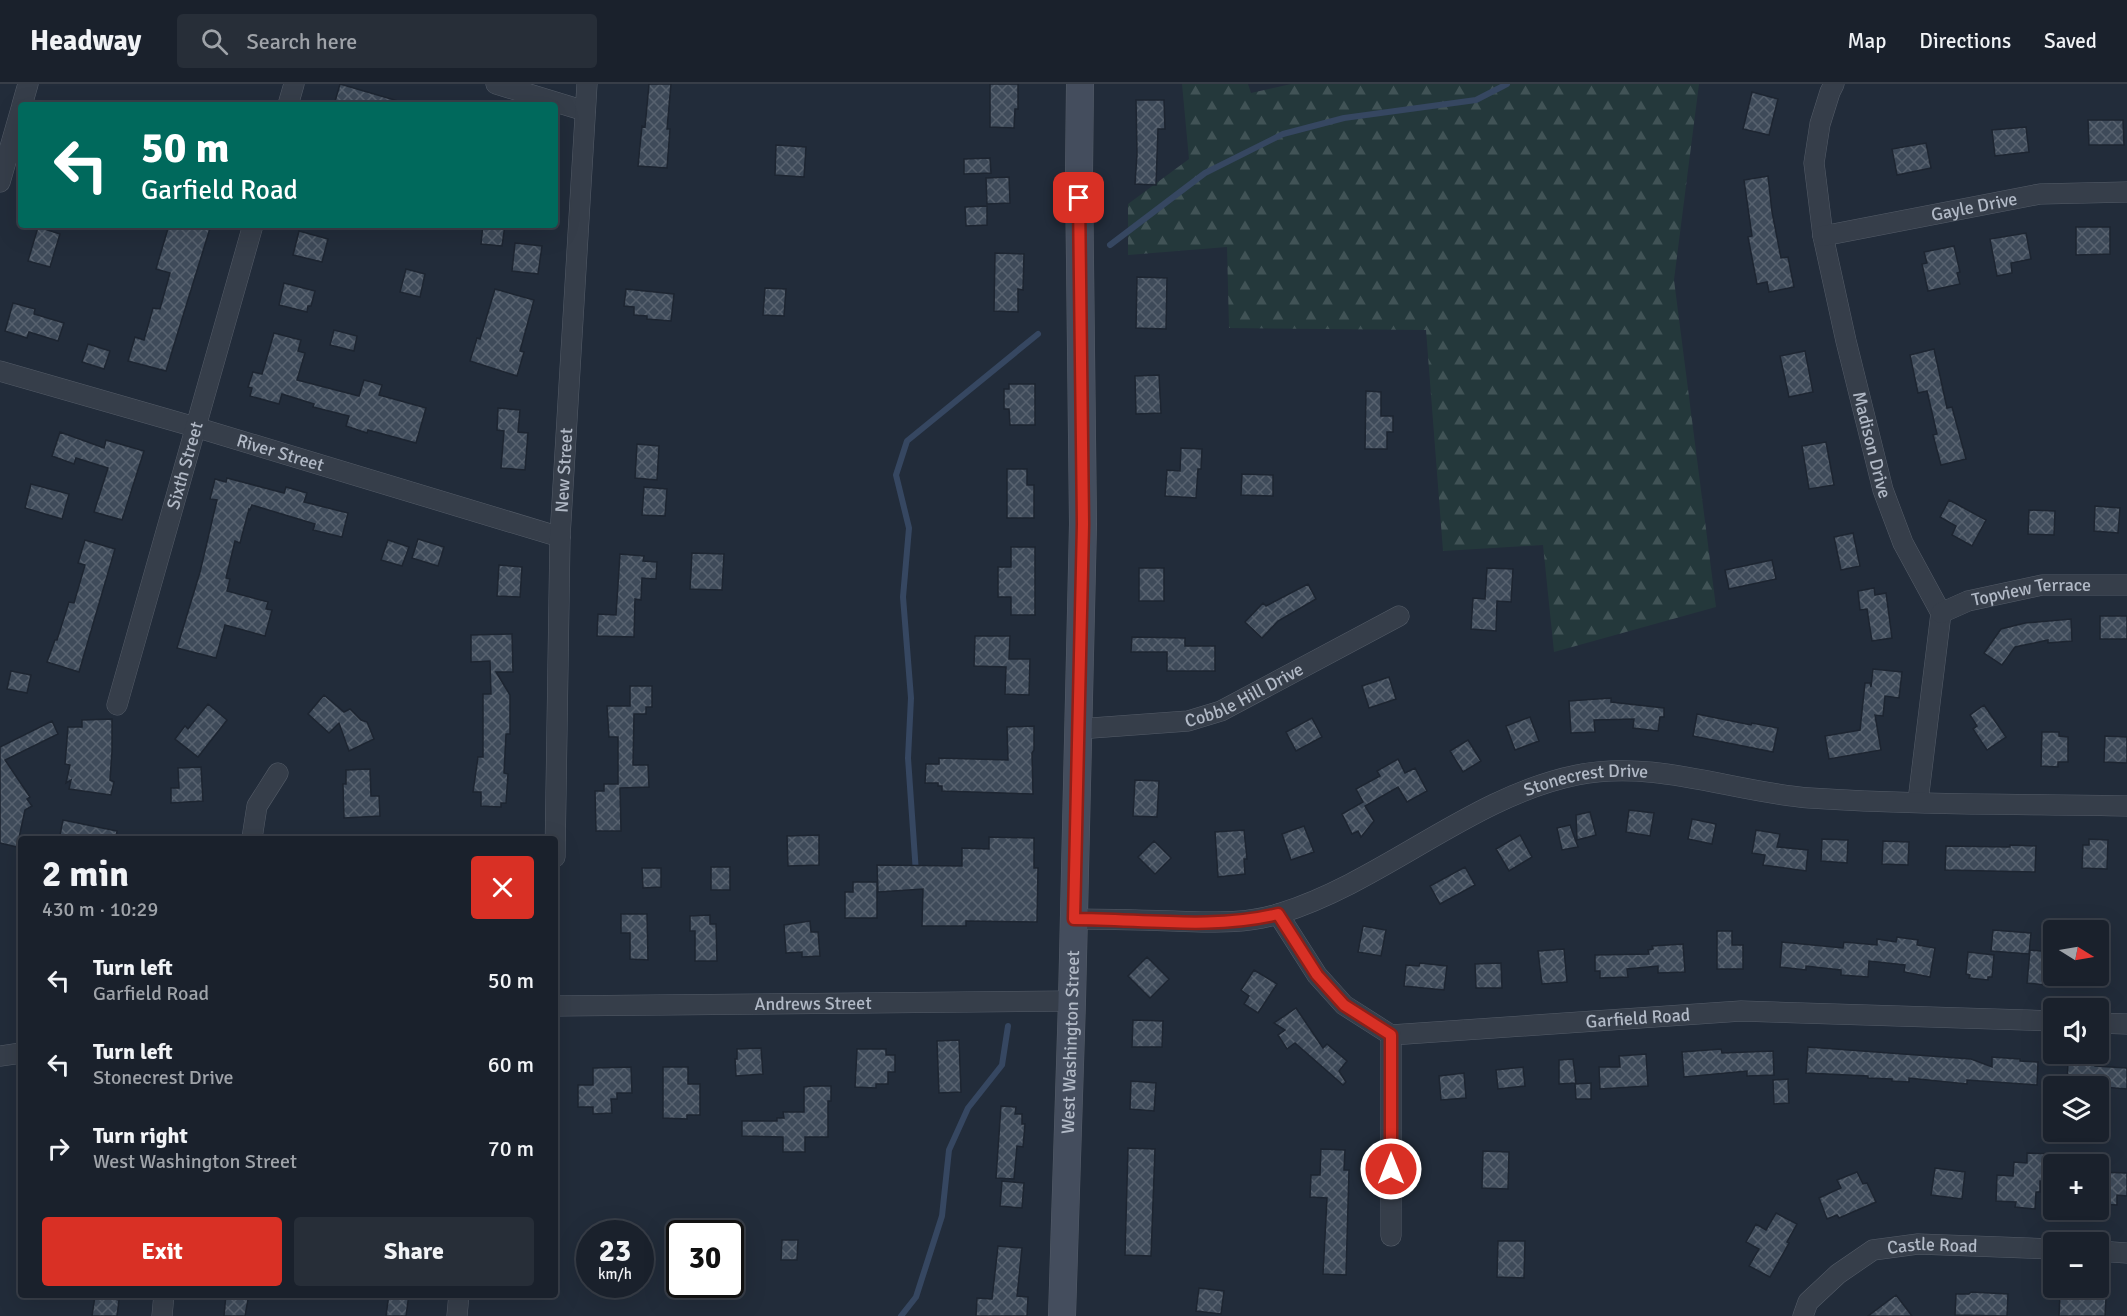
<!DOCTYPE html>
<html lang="en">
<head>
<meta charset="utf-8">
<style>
  :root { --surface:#1a212c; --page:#272e38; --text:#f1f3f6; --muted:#9fa3a9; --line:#383e48; --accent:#d93025 }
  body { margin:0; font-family:Signika,sans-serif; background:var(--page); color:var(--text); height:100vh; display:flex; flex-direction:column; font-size:22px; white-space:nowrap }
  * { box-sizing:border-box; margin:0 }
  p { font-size:20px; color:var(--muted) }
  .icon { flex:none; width:33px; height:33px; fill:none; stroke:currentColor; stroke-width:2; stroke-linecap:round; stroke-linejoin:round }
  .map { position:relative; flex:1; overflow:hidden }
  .drawer { position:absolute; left:18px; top:752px; width:540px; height:462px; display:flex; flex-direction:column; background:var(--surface); border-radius:6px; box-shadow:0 6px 24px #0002,0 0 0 2px var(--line) }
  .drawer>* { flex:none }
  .guide { position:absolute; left:18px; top:18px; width:540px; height:126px; border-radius:6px; box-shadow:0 6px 24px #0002,0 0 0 2px var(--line); background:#00695c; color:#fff; overflow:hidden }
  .needle { width:39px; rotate:101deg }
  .buttons { position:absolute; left:2043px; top:836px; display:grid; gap:12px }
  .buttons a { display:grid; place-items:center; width:66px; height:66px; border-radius:6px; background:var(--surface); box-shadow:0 6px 24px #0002,0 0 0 2px var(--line); font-size:30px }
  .speed { position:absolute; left:576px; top:1136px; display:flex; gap:12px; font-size:30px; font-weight:700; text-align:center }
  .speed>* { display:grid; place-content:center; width:78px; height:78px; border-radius:50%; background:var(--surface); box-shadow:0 6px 24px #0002,0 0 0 2px var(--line); line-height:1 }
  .speed small { font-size:15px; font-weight:400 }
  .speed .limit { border:3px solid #111; border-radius:9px; background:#fff; color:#111 }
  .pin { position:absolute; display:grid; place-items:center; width:51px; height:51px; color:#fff; margin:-26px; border-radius:12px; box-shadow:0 3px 9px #0006 }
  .me { position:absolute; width:66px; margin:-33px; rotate:0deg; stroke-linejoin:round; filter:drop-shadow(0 0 4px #0008) }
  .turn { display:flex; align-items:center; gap:21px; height:126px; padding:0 24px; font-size:27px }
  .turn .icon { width:78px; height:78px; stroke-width:2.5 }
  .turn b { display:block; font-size:42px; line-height:51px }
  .round { display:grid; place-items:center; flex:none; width:63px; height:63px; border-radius:6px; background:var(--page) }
  .head { display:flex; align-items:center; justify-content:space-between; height:102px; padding:0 24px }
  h1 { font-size:36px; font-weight:700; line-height:45px }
  .action { display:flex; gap:12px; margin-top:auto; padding:12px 24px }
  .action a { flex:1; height:69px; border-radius:6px; background:var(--accent); color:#fff; font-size:24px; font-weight:700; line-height:69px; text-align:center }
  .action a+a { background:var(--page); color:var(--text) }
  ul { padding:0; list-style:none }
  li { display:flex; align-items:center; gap:18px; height:84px; padding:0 24px }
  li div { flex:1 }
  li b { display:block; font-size:22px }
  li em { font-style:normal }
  header { display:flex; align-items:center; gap:36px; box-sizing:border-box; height:84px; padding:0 30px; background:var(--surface); border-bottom:2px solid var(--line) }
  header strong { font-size:28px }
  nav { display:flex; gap:33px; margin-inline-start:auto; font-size:21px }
  .search { width:420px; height:54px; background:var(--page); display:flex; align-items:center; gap:15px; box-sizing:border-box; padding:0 21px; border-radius:6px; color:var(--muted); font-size:22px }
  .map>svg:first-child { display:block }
</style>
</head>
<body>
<header>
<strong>Headway</strong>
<div class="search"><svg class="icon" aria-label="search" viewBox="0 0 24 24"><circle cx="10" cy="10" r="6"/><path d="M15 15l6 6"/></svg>Search here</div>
<nav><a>Map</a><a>Directions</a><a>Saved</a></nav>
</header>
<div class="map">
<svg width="2127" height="1232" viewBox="0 0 2127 1232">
  <defs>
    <pattern id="forest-firs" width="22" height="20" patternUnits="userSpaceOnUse" patternTransform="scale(1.5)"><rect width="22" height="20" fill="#24383b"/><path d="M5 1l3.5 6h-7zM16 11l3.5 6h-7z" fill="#415356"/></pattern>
    <pattern id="building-cross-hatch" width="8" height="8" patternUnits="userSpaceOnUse" patternTransform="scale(1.5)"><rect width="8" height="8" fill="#3e4a59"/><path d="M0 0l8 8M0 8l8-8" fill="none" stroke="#58626f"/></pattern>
  </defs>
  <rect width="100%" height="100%" fill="#222c3a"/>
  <path fill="url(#forest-firs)" d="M1182,0H1248L1251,9L1291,0H1699L1674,196L1716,523L1554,568L1543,461L1443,467L1426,246L1229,244L1227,163L1128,171V120L1189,75Z"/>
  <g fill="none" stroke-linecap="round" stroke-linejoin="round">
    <path stroke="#364761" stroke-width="6" d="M1110,161L1205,89L1283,50L1344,34L1476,16L1507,0
      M916,789L908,674L911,614L903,513L909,444L896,391L907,357L1038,250
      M901,1232L916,1213L942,1132L949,1066L968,1024L1002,981L1008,942"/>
  </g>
  <path fill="url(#building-cross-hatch)" stroke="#1d2531" stroke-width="1.5" d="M340,0L398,17V21H334Z
    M649,0H671L667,45H670L667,84L638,82L642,42L645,43Z
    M990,0H1018V25H1015L1014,44L990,43Z
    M1752,8L1778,15L1769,51L1743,45Z
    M1136,16H1164L1165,45H1158L1156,101L1135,100L1137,70Z
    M2088,36H2123L2124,61H2089Z
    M2026,43L2029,68L1995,72L1992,46Z
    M1926,59L1931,84L1897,91L1892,65Z
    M776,61L806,63L804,93L775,91Z
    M990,74L991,89L964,90V75Z
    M1768,92L1772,128L1781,174L1788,173L1794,203L1769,208L1767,198L1757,200L1748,153L1752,152L1744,96Z
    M1009,93L1010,119L987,120L986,94Z
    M987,122V141L966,142L965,123Z
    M169,141H211L166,287L128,277L135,253L144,256L153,224L160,225L170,189L156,185Z
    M483,141H505L502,162L481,160Z
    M38,143L60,150L50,183L28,177Z
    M2076,143H2110V170L2076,171Z
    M299,147L328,155L322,178L293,171Z
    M2026,149L2031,175L2011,179L2012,189L1997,192L1990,155Z
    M515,159L542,162L538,190L512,187Z
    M1954,162L1960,188L1957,189L1960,200L1928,207L1922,180L1927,179L1924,168Z
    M995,169L1024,170L1023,206L1018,205V228L994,227Z
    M406,185L425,190L420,213L400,208Z
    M1137,193L1167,194L1166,245L1136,244Z
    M284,199L315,207L311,222H308L307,228L279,221Z
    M765,204L786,205L784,232L763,231Z
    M495,205L534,216L520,267L524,268L517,292L470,277L477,254L480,255Z
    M626,205L674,210L671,237L647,235V232L634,231V223L624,222Z
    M13,219L35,225L34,230L64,239L58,257L29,248L27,254L5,247Z
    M334,246L357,252L354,267L330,261Z
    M274,249L301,256L298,267L305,269L297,296L359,312L364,296L382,301L379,311L426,324L416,359L368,346L367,349L346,342L349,332L313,323L314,320L282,310L279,320L250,312L252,304L248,303L253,288L262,290Z
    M88,260L110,267L104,285L82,278Z
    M1934,265L1947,324L1952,323L1966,375L1941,381L1933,351L1937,350L1927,307L1918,309L1910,271Z
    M1805,267L1813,308L1789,313L1780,272Z
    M1159,291L1161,329L1136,330L1135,292Z
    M1009,300H1035V341H1010L1009,325H1004V305H1009Z
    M1366,307L1381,308V332H1393V348H1387V365H1365Z
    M498,324L520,326L518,348L528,349L525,386L501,384L504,347L497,346Z
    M60,348L104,364L106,356L144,367L122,436L94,428L108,384L76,374L74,380L52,372Z
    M1826,358L1834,401L1809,405L1802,362Z
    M637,360L659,362L657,396L635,394Z
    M1181,364L1202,365L1201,385H1198L1196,414L1165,412L1167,386L1180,387Z
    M1007,385H1027V401H1034V434H1007Z
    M1242,390L1273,391V412L1241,411Z
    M227,394L284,409L286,403L307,409L304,418L348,429L342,453L313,446L315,440L252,421L250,426L249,425L240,459L235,457L226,494L230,495L227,507L268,518L266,525L272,526L265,552L225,541L216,574L177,564L200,488L217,416L210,415L215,395L226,398Z
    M31,400L69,410L62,435L25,424Z
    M644,403L667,405L665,432L642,431Z
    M1949,416L1986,436L1972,462L1952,451L1956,442L1940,433Z
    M2095,422L2120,424L2118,449L2094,447Z
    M2029,426L2055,427L2054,451L2028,450Z
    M1853,449L1860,482L1841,486L1834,453Z
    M418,455L444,463L438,482L412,474Z
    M85,456L115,465L79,588L47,578L55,556H57L69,518L74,519L85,481L78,479Z
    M388,456L409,463L402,482L381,476Z
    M1011,463H1035V531H1011V513H998V483H1011Z
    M692,469L724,470L722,506L690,505Z
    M620,470L644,472L643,477L657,478L656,495L642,494L641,516L635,515L634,553L597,552L598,530L616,531Z
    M1772,476L1776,495L1729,505L1725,486Z
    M499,481L522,483L520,513L497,512Z
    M1139,484H1164V517H1139Z
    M1487,484L1513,485L1511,518L1497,517L1496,547L1471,545L1473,514L1485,515Z
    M1308,500L1316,515L1278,537L1262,554L1245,538L1263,519L1266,522Z
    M1874,504L1875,511L1886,509L1892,554L1872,557L1867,525L1860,526L1858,507Z
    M2100,532H2127V555H2100Z
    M2071,535L2072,557L2048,559V556L2015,563L2002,581L1984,569L2001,545L2025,539Z
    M512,550L513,588H496L510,611V650H506L504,689L508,690L506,719H501V723L481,722V708H473L478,673H483V610H491L490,577L471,578V551Z
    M975,552H1010L1009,575H1030L1029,611L1005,610L1006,583L974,582Z
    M1132,553L1185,554V562H1215V587H1167V568H1131Z
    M1873,585L1902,588L1899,614L1885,612L1883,632L1875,631L1881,666L1829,675L1825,652L1860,646L1865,599H1870L1871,603Z
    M11,587L31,591L27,609L7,605Z
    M1389,593L1396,615L1369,624L1362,602Z
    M630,602H652V623H646V630H634L633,681H648L649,703L620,704L621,747H596L595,707H604V700H618V653H609L607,622H630Z
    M324,611L344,628L350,625L361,636L367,638L374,655L349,667L339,639L329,649L308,630Z
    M1611,614V618L1664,624V633H1660L1658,647L1633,644L1634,635L1594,636L1595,648L1571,649L1569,617Z
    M208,620L227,636L198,673L175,655L185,642L188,645Z
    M1984,621L2006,653L1987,666L1973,645L1977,642L1970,631Z
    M1697,630L1751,641L1752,639L1778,644L1773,668L1693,652Z
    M1530,633L1539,657L1515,666L1506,642Z
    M1312,634L1322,653L1296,667L1286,648Z
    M112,635V667L110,696L114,698L111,711L69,705L71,696L66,699L70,681L65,680L68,643H82V636Z
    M52,637L58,650L5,676L30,713L27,715L32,722L25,726L17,763L0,759V663Z
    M1034,642V666L1032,669L1033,710L942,707V702H938V699H925L926,680H939V674L1008,676L1007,643Z
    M2042,648H2059V652L2068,653V678H2058V683L2041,682Z
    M2105,652L2127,653V679L2104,678Z
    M1468,656L1481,677L1463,688L1450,667Z
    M1398,675L1405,689L1415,684L1427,707L1407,718L1398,703L1365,722L1374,737L1361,753L1358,747L1352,750L1342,730L1363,718L1356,705L1380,692L1377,687Z
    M201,683L203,717L171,719V704H179L178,684Z
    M370,685L371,712H379L380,732L344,734L343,700H346V686Z
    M1135,696L1159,697L1157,733L1133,732Z
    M1629,726L1654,729L1650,752L1626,748Z
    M1590,728L1596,751L1577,756L1576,731Z
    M1692,735L1716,740L1712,760L1688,755Z
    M63,736L117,747L116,754H77L60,751Z
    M1570,741L1578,763L1562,766L1557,744Z
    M1304,742L1314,768L1291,776L1282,750Z
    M1244,746L1247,775H1244L1245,790L1218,793L1215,748Z
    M1756,746L1780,750L1777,763L1808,766L1806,787L1763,781L1765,771L1752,769Z
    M819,751V781L788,782L787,752Z
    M1520,751L1532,773L1509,787L1496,765Z
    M989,753L1034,754V784H1038L1037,838L966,837V842H922L923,805L878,808L877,781L962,782V764L989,765Z
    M1822,755L1848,756L1847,779L1821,777Z
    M2089,755L2108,756L2107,785L2082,784L2083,761H2089Z
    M1154,757L1171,774L1155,790L1138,773Z
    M1883,757L1909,758L1908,781L1882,780Z
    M2010,761L2036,762L2035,788L1945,786L1946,762L2010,763Z
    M711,783H730V806H711Z
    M1465,783L1475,801L1440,820L1430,802Z
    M642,784H661V803L643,804Z
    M853,798H877V834H845V808H853Z
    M621,830H647L648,876L630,875V849H621Z
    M710,831V840H716L717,877H695V847H690V832Z
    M810,837L811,848H818L820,872L802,873V868L786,869L784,841Z
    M1363,842L1386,846L1381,872L1358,868Z
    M1993,846L2031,849L2029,870L1991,867Z
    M1717,847H1732V861H1743V885H1717Z
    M1897,853L1918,856L1917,861L1935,864L1930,893L1904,888L1905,881L1869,877L1868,893L1841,891V886L1806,882V886L1780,883L1782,858L1843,864L1844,858L1877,861V855L1896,858Z
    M1683,860L1685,888L1658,889V882L1627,885L1628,893L1600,894V887H1595V871L1649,870L1648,866L1653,865L1652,862Z
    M1564,865L1567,898L1542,900L1538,867Z
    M2030,866L2054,868V902L2027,899Z
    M1968,868L1994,871L1992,893H1988V896L1969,894L1970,891L1966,890Z
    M1147,873L1169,895L1150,914L1128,892Z
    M1420,879L1447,882L1444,906L1404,902L1406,881L1419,882Z
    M1501,879L1502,904H1476L1475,880Z
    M1254,886L1277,900L1258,929L1244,920L1249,912L1241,906Z
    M1296,924L1323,964L1327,960L1347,977L1339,987L1346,998L1343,1001L1295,959L1287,965L1278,951L1285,946L1274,939Z
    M1133,936L1163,937L1162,963H1132Z
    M959,956L961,1008L939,1009L937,957Z
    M1808,963L1971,975L1992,983V973L2020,975V977L2038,978L2037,1001L1967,996V1000L1909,994V998L1892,997V995L1868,994V992L1806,989Z
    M761,964L763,990L736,992L735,975H737V965Z
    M857,965H886V971H895V988H888V1000H876V1004L855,1003Z
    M1721,965L1722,969L1773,967L1774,991L1747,992V987L1684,993L1682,968Z
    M1646,970L1648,1002L1600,1005L1599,983H1620L1619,972Z
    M1573,975L1576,999L1559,1000V976Z
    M2079,976L2095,978V982L2127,984V1005L2067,1000L2068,977L2079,978Z
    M631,983L632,1009H617V1015H611L612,1029L593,1030V1023H578V1001H593V984Z
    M663,983H688V1000H700V1031H687V1035L663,1034Z
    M1523,983L1525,1002L1498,1005L1496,986Z
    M1464,989L1466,1014L1441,1016L1439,992Z
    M1788,995L1789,1019L1774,1020L1773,996Z
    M1131,997L1156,999L1154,1027L1130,1025Z
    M1591,999V1015H1576L1575,1000Z
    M812,1002H831V1017H828V1053H805V1068H783V1053L742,1052V1037H777V1034H784L783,1028H804V1003Z
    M1001,1022L1016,1023L1015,1030H1022V1040H1025L1023,1063L1017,1062L1014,1095L996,1094Z
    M1128,1064L1155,1065L1151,1172L1125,1171Z
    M1321,1065L1345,1066L1344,1086H1349L1346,1191L1323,1190L1327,1114L1310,1113L1311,1091H1320Z
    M1483,1067L1509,1068L1508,1105L1482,1104Z
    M2027,1069L2054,1070V1098L2040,1097V1108H2036L2035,1125L2015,1123L2016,1118L1996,1117L1997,1091L2013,1092L2014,1078L2027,1079Z
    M1935,1084L1965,1088L1962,1115L1931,1111Z
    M1857,1088L1863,1100L1867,1099L1876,1118L1839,1134L1837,1131L1827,1135L1819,1114L1841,1104L1837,1096Z
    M2098,1088L2127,1089V1112L2117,1111V1121L2098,1120Z
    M1002,1097L1024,1099L1022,1124L1000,1122Z
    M1776,1129L1797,1140L1787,1158L1789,1159L1770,1193L1749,1182L1759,1165L1746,1158L1756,1140L1766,1146Z
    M782,1156H798L797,1176H781Z
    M1498,1157H1525L1524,1194L1497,1193Z
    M998,1162L1022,1164L1017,1212L1028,1213L1027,1232H976L977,1214L992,1215Z
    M1199,1204L1224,1207L1221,1230L1196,1227Z
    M1971,1208L2008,1210L2007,1232L1955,1231L1956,1210H1969Z
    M226,1210H249L245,1232H224Z
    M389,1210H409L406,1232H386Z
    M1896,1211L1912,1232H1868Z
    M2060,1211L2106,1214L2105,1232H2059Z
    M95,1212L119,1216L117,1232H92Z"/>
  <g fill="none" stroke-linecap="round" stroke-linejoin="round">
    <defs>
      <g id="street">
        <path d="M496,0L585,27"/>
        <path id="s1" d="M1834,0L1830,8L1820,40L1814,79L1823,152L1846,257L1883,406L1903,459L1941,529L1918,717"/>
        <path d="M22,21L28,0"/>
        <path d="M288,21L294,0"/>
        <path d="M0,98L21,25"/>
        <path id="s2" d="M1823,152L2040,110L2127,108"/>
        <path id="s3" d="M0,287L195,343L560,453"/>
        <path id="s4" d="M1941,529L1968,517L2042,501H2127"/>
        <path id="s5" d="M117,621L253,141"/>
        <path id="s6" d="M1078,645L1188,637L1221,627L1399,532"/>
        <path d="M252,754L257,722L278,689"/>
        <path id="s7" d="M555,773L560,453L587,0"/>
        <path id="s8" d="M1278,830L1317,891L1344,921L1391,951L1741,927L2054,937"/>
        <path id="s9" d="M1074,835C1107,835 1140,836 1173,837C1209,838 1246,841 1281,829C1384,797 1472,712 1577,691C1655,675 1732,708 1810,714C1915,721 2021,720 2127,722"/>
        <path id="s10" d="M555,922L1072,917"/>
        <path d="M2098,939L2127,940"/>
        <path d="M0,972L21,969"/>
        <path d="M1391,1152V951"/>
        <path d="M2098,1167L2127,1169"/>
        <path d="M162,1232L164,1210"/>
        <path d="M457,1232L459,1210"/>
        <path id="s11" d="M1803,1232L1808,1218L1838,1190L1873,1166L1918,1160L2054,1165"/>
      </g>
      <g id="secondary">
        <path id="s12" d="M1062,1232L1072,917L1083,440L1079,90L1080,0"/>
      </g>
    </defs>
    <use href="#street" stroke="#545c68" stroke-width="21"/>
    <use href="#secondary" stroke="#545c68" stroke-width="28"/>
    <use href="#street" stroke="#363e4a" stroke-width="20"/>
    <use href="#secondary" stroke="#444d5d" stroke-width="27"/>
  </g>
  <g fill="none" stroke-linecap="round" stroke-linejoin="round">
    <defs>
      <path id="route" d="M1079,114L1083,440L1074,835C1142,835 1212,846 1278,830L1317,891L1344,921L1391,951V1085"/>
    </defs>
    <use href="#route" stroke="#8d1f18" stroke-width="15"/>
    <use href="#route" stroke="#d93025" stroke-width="10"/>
  </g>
  <g text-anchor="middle" stroke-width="6" stroke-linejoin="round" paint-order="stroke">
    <g font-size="18" fill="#b1b9c6" stroke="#1b232f">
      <text dy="6" stroke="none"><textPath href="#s2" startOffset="154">Gayle Drive</textPath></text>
      <text dy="6" stroke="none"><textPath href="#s1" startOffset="370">Madison Drive</textPath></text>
      <text dy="6" stroke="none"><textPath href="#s3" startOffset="292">River Street</textPath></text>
      <text dy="6" stroke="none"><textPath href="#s5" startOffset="249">Sixth Street</textPath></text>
      <text dy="6" stroke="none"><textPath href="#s7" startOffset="387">New Street</textPath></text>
      <text dy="6" stroke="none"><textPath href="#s4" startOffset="94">Topview Terrace</textPath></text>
      <text dy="6" stroke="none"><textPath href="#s6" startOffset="172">Cobble Hill Drive</textPath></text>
      <text dy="6" stroke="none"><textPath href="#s9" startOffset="544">Stonecrest Drive</textPath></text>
      <text dy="6" stroke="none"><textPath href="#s10" startOffset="258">Andrews Street</textPath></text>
      <text dy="6" stroke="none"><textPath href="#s8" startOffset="416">Garfield Road</textPath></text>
      <text dy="6" stroke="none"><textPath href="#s12" startOffset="274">West Washington Street</textPath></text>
      <text dy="6" stroke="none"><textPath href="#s11" startOffset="158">Castle Road</textPath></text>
    </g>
  </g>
</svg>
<div class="buttons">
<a><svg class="needle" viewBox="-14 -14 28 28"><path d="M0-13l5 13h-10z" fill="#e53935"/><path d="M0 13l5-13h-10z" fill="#9fa3a9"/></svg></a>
<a><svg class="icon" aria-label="sound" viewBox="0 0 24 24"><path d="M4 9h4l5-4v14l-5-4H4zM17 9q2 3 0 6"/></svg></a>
<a><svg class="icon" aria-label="layers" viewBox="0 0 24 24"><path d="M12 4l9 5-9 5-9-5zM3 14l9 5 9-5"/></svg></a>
<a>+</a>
<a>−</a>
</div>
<div class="speed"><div>23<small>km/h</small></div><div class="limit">30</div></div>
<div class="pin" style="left:1079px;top:114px;background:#d93025"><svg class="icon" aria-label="arrive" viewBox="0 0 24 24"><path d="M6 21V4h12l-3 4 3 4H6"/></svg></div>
<svg class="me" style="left:1391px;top:1085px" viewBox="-20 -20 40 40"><circle r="17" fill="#d93025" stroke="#fff" stroke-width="3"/><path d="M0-11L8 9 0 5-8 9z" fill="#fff"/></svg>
<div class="guide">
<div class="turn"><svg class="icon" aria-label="left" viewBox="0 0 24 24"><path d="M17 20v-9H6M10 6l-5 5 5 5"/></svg><div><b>50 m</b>Garfield Road</div></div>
</div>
<section class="drawer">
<div class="head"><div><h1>2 min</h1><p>430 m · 10:29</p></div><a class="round" style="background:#d93025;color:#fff"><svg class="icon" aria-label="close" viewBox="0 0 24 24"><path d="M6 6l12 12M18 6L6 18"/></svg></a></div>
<ul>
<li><svg class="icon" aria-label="left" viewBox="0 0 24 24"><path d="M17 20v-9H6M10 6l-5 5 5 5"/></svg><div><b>Turn left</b><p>Garfield Road</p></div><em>50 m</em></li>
<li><svg class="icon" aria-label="left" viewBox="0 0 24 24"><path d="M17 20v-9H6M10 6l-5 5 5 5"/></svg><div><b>Turn left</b><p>Stonecrest Drive</p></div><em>60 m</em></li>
<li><svg class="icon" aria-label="right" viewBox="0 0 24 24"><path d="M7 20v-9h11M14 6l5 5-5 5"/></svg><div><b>Turn right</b><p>West Washington Street</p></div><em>70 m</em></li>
</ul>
<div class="action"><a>Exit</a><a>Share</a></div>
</section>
</div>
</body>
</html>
